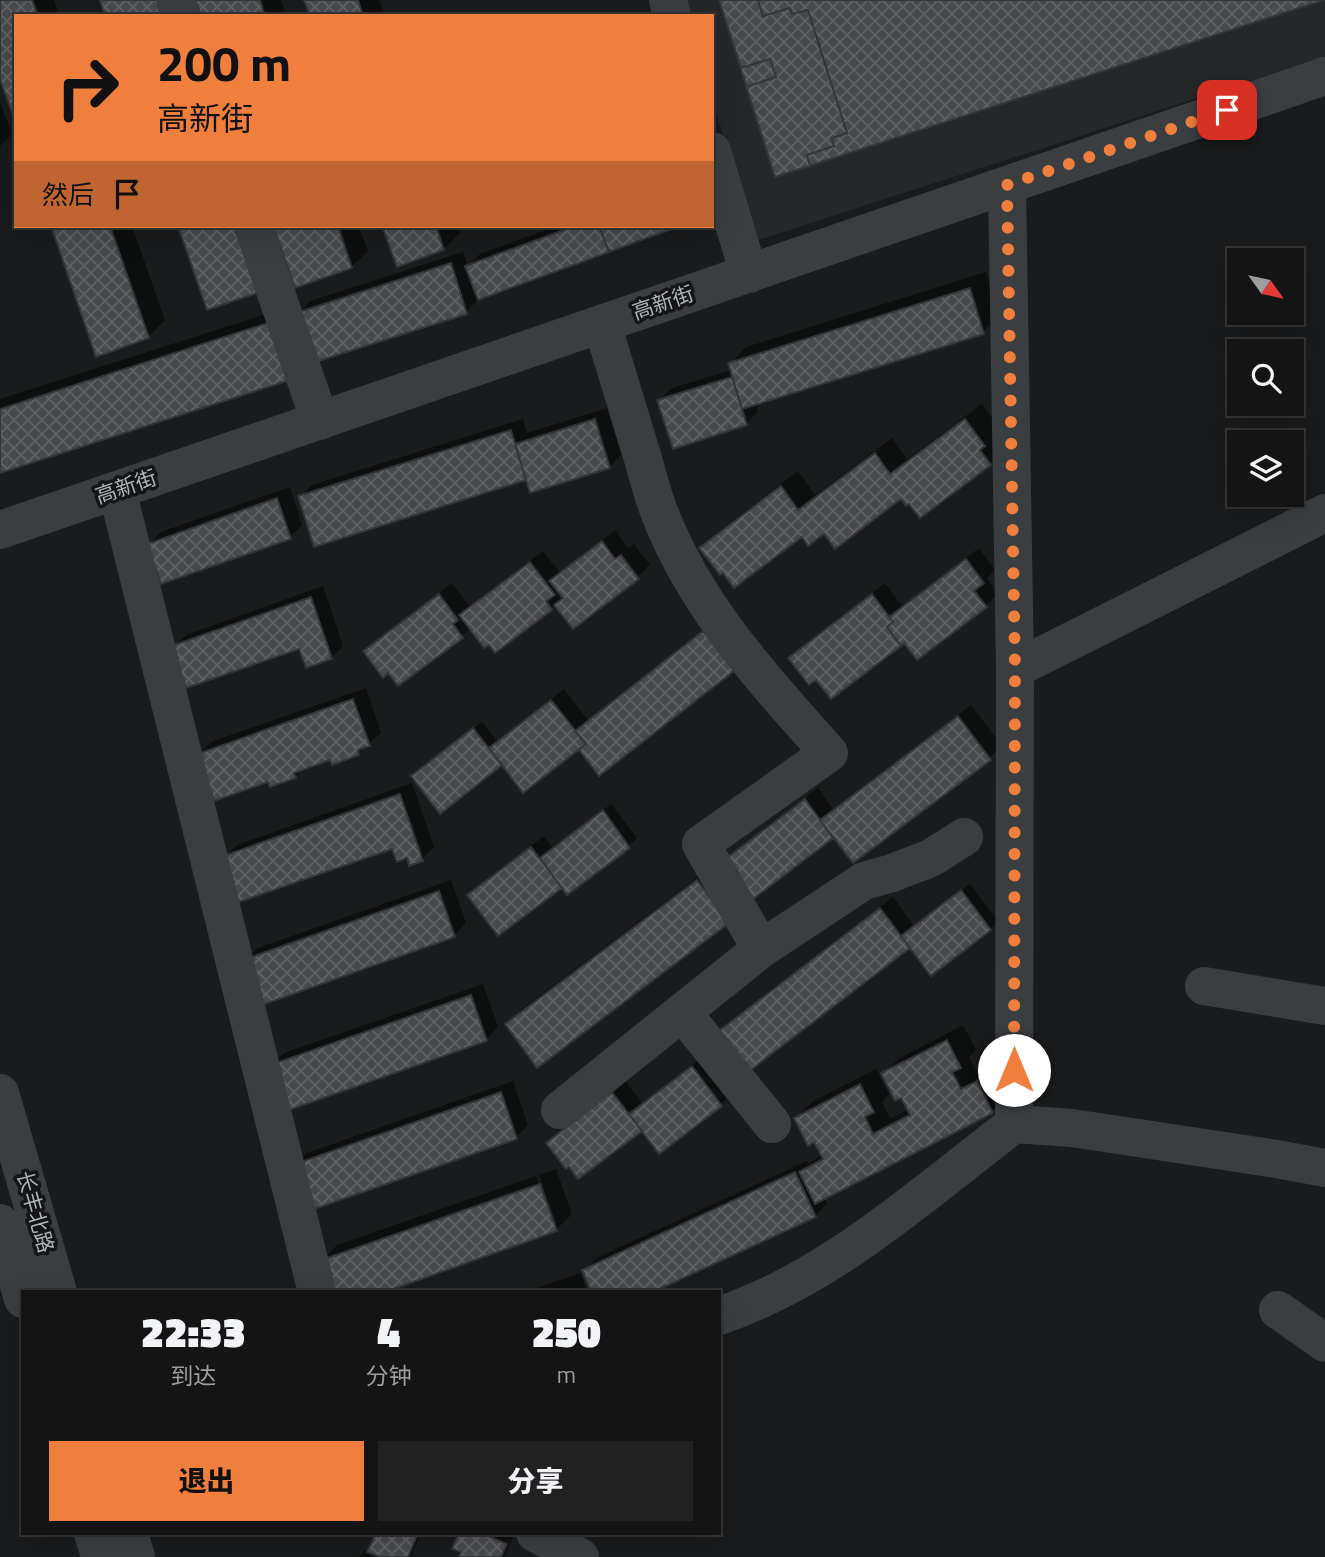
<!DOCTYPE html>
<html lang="zh">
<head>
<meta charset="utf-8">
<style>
  :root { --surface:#141415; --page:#212122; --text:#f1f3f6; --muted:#9d9ea0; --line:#333334; --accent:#f07f3e }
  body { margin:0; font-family:"Titillium Web","Noto Sans SC",sans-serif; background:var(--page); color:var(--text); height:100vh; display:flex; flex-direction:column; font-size:26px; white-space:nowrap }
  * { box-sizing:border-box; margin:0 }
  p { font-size:23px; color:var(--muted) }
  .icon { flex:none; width:38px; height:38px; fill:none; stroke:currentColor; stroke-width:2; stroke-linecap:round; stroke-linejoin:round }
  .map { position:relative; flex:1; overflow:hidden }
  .details { position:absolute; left:21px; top:1290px; width:700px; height:245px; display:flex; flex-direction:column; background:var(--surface); border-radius:0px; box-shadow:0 7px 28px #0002,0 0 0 2px var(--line) }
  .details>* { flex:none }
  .hud { position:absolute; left:14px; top:14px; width:700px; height:214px; border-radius:0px; box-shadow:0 7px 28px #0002,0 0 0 2px var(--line); background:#f07f3e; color:#111; overflow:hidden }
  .needle { width:46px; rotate:123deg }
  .buttons { position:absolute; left:1227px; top:248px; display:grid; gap:14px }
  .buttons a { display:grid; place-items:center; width:77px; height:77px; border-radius:0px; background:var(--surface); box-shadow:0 7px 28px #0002,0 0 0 2px var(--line); font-size:35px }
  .pin { position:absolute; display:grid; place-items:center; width:60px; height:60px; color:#fff; margin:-30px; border-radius:14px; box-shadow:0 4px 10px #0006 }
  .me { position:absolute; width:77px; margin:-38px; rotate:0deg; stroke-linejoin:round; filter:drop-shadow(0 0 5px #0008) }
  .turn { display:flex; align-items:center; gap:24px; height:147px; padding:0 28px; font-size:32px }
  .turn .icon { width:91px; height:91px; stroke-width:2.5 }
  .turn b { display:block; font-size:49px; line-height:60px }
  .then { display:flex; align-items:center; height:66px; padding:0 28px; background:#0003; gap:14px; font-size:26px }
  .eta { display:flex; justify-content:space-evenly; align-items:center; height:119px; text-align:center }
  .eta b { font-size:42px; font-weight:800; line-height:49px }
  .primary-button { display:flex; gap:14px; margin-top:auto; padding:14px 28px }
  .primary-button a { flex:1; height:80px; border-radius:0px; background:var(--accent); color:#111; font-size:28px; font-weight:800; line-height:80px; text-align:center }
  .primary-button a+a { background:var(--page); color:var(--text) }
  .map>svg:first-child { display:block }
</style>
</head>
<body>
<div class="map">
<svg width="1325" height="1557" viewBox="0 0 1325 1557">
  <defs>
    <pattern id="building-cross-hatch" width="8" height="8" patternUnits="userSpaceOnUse" patternTransform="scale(1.75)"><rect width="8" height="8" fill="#47494c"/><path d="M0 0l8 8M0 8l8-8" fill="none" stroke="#5f6164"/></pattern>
  </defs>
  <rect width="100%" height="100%" fill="#1a1b1c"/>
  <path fill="#262729" d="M682,0H1325V57L755,241L712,99V16H687Z"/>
  <path fill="#0007" fill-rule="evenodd" d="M0,0H54L59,16H16L0,73Z
    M197,0H281L286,16H202Z
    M306,0H379L385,16H311Z
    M0,102L12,134L0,146Z
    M53,226H132L165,320L148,337L97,355Z
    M275,226H359L368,251L351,267L296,286Z
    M384,226H457L460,233L443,249L398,265Z
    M557,226H675L478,298V300L466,312L298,314L310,301L463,252L468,266L480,254Z
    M986,272L999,316L983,332L756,403L758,411L746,424L659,400L672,388L732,370L730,364L746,347Z
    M288,307L305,362L0,471V399Z
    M982,404L1001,429L1006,448L990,464L910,501L901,497L824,532L702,548L718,532L798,471L815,495L892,438L907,459Z
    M607,408L621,455L609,467L527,478L315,544L300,497L312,485L523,419L527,433Z
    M290,487L302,525L290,537L149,544L161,532Z
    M615,530L628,548L634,544L650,565L637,577L556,604L551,609L471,628L462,636L399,684L389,671L365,652L377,640L452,583L470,607L543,551L560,573Z
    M979,548L995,570L987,579L998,593L986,605L817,677L790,658L802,646L885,583L902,606Z
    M323,586L343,646L331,658L300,646L173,647L186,635Z
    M716,620L600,773L580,747L502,763L421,768L482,722L498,742L564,689L588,720Z
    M366,688L381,733L358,754L331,758L304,768L295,777L269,779L199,754L211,742Z
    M971,705L1002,746L989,758L834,835L753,896L726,861L738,849L818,788L833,809Z
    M412,783L434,847L422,859L408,856L393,847L225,857L237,845Z
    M611,804L637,838L629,846L568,893L562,885L469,895L482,883L544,836L553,848Z
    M714,865L728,922L507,1025L523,1008Z
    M451,880L466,923L454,936L245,960L258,948Z
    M970,884L998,921L990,929L910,946L714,1037L726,1024L893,897L914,926Z
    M483,984L498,1027L486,1040L272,1066L284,1053Z
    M963,1025L976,1050L969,1057L977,1074L993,1066L1008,1095L992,1111L824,1197L827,1203L815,1216L584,1271L596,1258L807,1161L809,1164L822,1154L815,1140L796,1118L812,1102L876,1069L889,1094L882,1102L890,1119L909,1109L902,1096L883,1074L900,1058Z
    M705,1055L733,1092L721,1104L642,1128L548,1143L560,1131L625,1081L642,1103Z
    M513,1081L528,1125L516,1137L294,1166L307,1153Z
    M556,1169L572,1214L556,1230L320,1262L337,1245ZM539,1175L556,1223H552L536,1176Z
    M581,1273L587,1292H524Z
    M378,1533H421L411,1557H359L366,1550L369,1551Z
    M461,1533H507L514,1536L504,1557H461L463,1551Z"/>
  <path fill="url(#building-cross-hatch)" stroke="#343538" stroke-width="2" d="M0,0H32L38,16H16V124L0,79Z
    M100,0H160L165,16H105Z
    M195,0H260L265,16H201Z
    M304,0H358L363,16H310Z
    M719,0H1324L775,177Z
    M719,0H758L763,16L790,8L792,14L808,10L847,133L832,138L834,146L807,155L810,166L775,177L746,87L776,77L770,59L741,68Z
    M51,226H110L149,338L96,357Z
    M178,226H238L260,292L207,310Z
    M273,226H338L352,268L295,288Z
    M382,226H436L444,250L397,267Z
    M575,226H599L609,252L478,300L465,266Z
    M599,226H680L609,252Z
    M451,263L467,314L312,363L296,313Z
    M970,288L984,334L742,409L728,363Z
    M271,322L290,380L0,473V409Z
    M732,377L747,425L673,449L657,400Z
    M595,419L610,468L530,493L515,444Z
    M965,419L985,446L980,450L991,465L920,518L909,504L906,506L901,499L835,549L824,534L808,546L802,537L734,588L723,573L720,575L699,548L781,486L798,510L875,453L890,474Z
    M511,430L526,480L314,547L298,496Z
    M277,498L291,539L161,584L147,544Z
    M602,541L615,559L621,555L639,579L573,629L554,605L563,598L549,581Z
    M966,559L984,583L974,591L987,607L917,660L904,643L901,646L887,627L893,622L889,617Z
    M530,562L555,595L546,601L552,610L495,653L489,645L484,648L459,615Z
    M439,594L458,620L453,624L463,638L398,686L388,673L383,678L363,651Z
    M872,594L893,622L887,627L901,646L831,699L816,680L809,685L788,658Z
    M311,597L332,659L306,668L299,649L186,688L171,646Z
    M703,631L734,671L599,776L579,750L586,744L575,731Z
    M353,699L370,746L358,750L359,755L332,765L330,760L294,773L296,778L270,787L268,782L214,801L197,754Z
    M551,700L586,744L523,793L489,748Z
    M958,716L991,760L853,863L820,820Z
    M473,728L502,765L440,814L411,776Z
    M400,794L423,861L409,866L407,858L397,862L392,849L239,902L223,856Z
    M805,799L833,838L753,899L724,860Z
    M603,810L630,848L567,895L540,858Z
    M531,847L562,888L498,936L467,895Z
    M697,880L729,923L537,1068L505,1024Z
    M961,890L991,930L931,976L901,936Z
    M439,891L455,937L259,1006L243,960Z
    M880,908L910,948L748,1072L712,1036Z
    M471,995L487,1041L286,1111L270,1065Z
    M947,1040L961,1068L952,1072L961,1089L977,1081L993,1113L815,1204L799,1172L823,1159L814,1142L808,1146L794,1118L860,1084L874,1112L865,1117L873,1134L910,1115L901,1098L895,1101L881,1073Z
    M692,1066L722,1106L659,1154L629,1114Z
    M501,1092L517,1139L308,1211L292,1165Z
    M612,1092L642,1131L578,1179L569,1167L566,1169L546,1143Z
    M795,1172L816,1217L653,1292H591L582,1270Z
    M540,1184L557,1231L385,1292H329L318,1261Z
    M376,1533H418L408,1557H380L367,1552Z
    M459,1533H481L507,1544L501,1557H459L461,1552L452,1549Z"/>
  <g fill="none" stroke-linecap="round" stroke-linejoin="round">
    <path stroke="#3b3e41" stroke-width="38" d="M175,0L181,16
      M668,0L672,16
      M712,151L749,274
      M1007,185L1015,669L1014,1124
      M253,226L320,421
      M602,324C615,367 628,409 641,452C647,472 652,494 660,514C696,607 763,679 829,753L701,844L761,949
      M117,490L317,1292
      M0,530L1325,76
      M1015,669L1325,513
      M1204,986L1325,1006
      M682,1012L772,1124
      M0,1093L58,1292
      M560,1110L761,949L864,881L892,873L931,858L964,837
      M0,1223L23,1299
      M1278,1310L1325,1343
      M719,1316C829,1279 923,1194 1014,1124L1072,1128L1277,1159L1325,1168
      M93,1533L100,1557
      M129,1533L136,1557
      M535,1533L580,1557"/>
  </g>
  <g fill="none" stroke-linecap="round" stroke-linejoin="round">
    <path stroke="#f07f3e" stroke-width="12" stroke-dasharray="0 21.6" d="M1014,1070L1015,668L1007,185L1227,110"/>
  </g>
  <g text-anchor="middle" stroke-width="7" stroke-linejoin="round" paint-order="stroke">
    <g font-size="21" fill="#adb6bb" stroke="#151517">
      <text transform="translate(663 303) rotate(-19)" y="7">高新街</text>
      <text transform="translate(126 487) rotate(-19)" y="7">高新街</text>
      <text transform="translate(35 1212) rotate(74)" y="7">长丰北路</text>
    </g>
  </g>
</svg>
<div class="buttons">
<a><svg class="needle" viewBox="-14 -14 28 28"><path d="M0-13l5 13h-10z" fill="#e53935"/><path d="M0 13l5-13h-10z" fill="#9d9ea0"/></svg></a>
<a><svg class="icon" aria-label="search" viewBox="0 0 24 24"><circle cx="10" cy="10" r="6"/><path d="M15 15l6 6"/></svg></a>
<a><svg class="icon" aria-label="layers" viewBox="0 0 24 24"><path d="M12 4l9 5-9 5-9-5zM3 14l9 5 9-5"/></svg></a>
</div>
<div class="pin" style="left:1227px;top:110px;background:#d93025"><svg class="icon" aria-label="arrive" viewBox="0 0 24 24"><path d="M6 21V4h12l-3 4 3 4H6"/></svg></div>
<svg class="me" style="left:1014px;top:1070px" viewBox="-20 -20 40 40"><circle r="19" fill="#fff"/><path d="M0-13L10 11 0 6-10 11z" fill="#f07f3e"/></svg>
<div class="hud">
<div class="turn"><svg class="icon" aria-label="right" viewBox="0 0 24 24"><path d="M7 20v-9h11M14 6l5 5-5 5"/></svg><div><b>200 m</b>高新街</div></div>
<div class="then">然后<svg class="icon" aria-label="arrive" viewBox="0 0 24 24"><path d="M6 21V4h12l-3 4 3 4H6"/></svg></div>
</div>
<section class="details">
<div class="eta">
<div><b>22:33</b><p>到达</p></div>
<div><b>4</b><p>分钟</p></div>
<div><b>250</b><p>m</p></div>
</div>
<div class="primary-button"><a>退出</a><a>分享</a></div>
</section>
</div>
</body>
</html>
